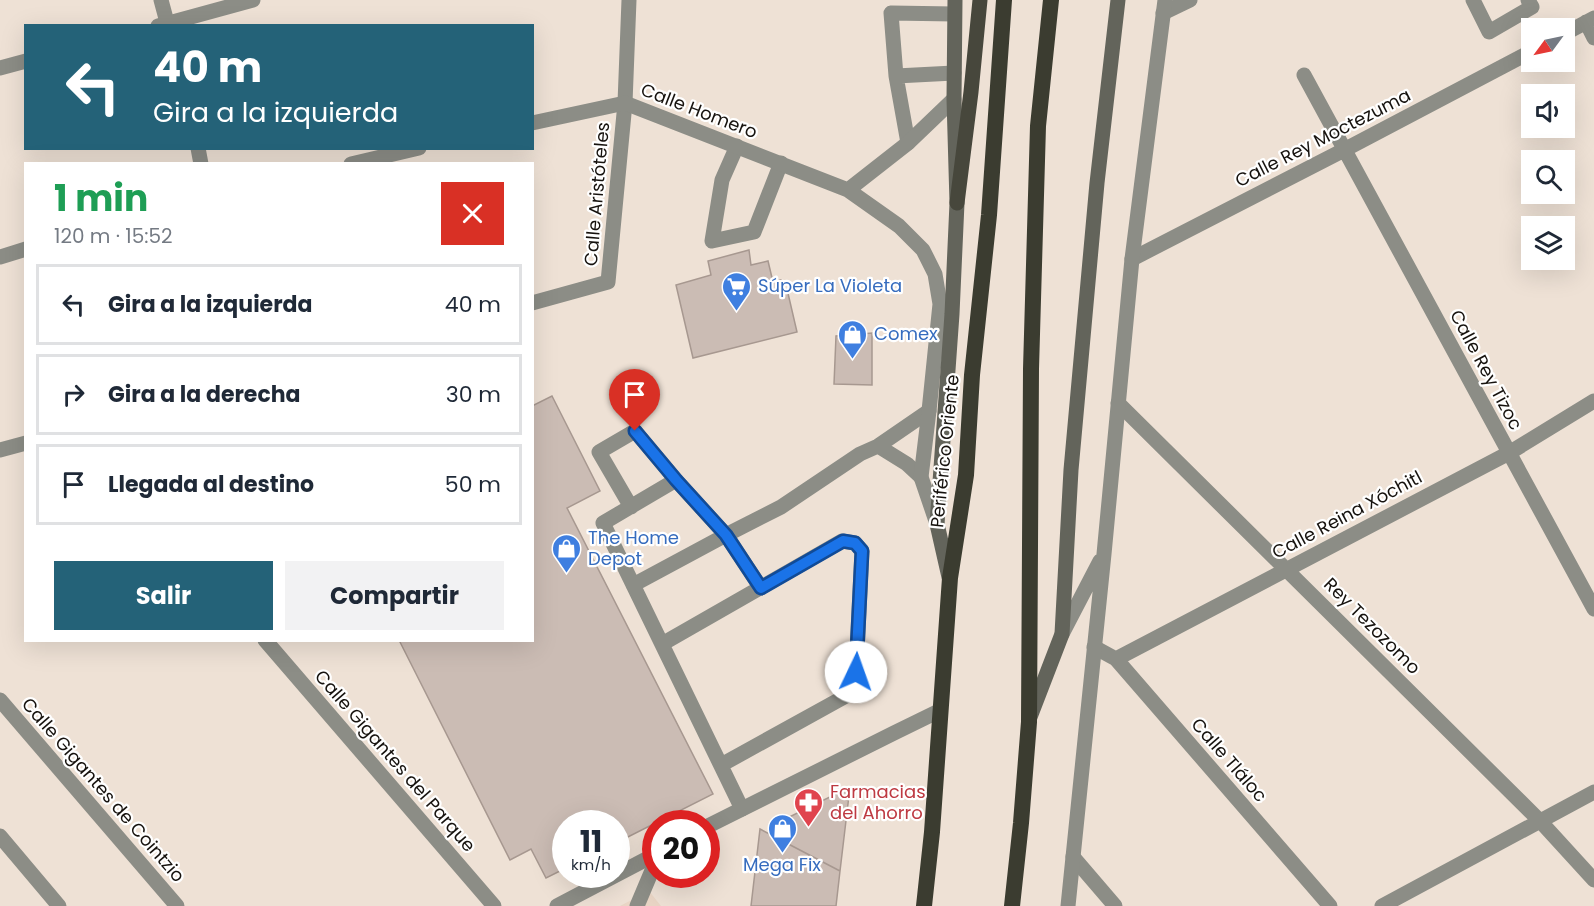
<!DOCTYPE html>
<html lang="es">
<head>
<meta charset="utf-8">
<style>
  :root { --surface:#fff; --page:#f2f2f3; --text:#1f2937; --muted:#747a83; --line:#e0e1e3; --accent:#246278 }
  body { margin:0; font-family:Poppins,sans-serif; background:var(--page); color:var(--text); height:100vh; display:flex; flex-direction:column; font-size:22px; white-space:nowrap }
  * { box-sizing:border-box; margin:0 }
  p { font-size:20px; color:var(--muted) }
  .icon { flex:none; width:33px; height:33px; fill:none; stroke:currentColor; stroke-width:2; stroke-linecap:round; stroke-linejoin:round }
  .map { position:relative; flex:1; overflow:hidden }
  .sheet { position:absolute; left:24px; top:162px; width:510px; height:480px; display:flex; flex-direction:column; background:var(--surface); border-radius:0px; box-shadow:0 6px 24px #0002 }
  .sheet>* { flex:none }
  .hud { position:absolute; left:24px; top:24px; width:510px; height:126px; border-radius:0px; box-shadow:0 6px 24px #0002; background:#246278; color:#fff; overflow:hidden }
  .needle { width:39px; rotate:237deg }
  .controls { position:absolute; left:1521px; top:18px; display:grid; gap:12px }
  .controls a { display:grid; place-items:center; width:54px; height:54px; border-radius:0px; background:var(--surface); box-shadow:0 6px 24px #0002; font-size:30px }
  .speed { position:absolute; left:552px; top:810px; display:flex; gap:12px; font-size:30px; font-weight:700; text-align:center }
  .speed>* { display:grid; place-content:center; width:78px; height:78px; border-radius:50%; background:var(--surface); box-shadow:0 6px 24px #0002; line-height:1 }
  .speed small { font-size:15px; font-weight:400 }
  .speed .limit { border:9px solid #d22; background:#fff; color:#111 }
  .pin { position:absolute; display:grid; place-items:center; width:51px; height:51px; color:#fff; margin:-62px -26px; border-radius:50% 50% 50% 0; rotate:-45deg; box-shadow:0 0 6px #0007 }
  .pin .icon { rotate:45deg }
  .me { position:absolute; width:66px; margin:-33px; rotate:3deg; stroke-linejoin:round; filter:drop-shadow(0 0 4px #0008) }
  .turn { display:flex; align-items:center; gap:21px; height:126px; padding:0 30px; font-size:27px }
  .turn .icon { width:78px; height:78px; stroke-width:2.5 }
  .turn b { display:block; font-size:42px; line-height:51px }
  .round { display:grid; place-items:center; flex:none; width:63px; height:63px; border-radius:0px; background:var(--page) }
  .headline { display:flex; align-items:center; justify-content:space-between; height:102px; padding:0 30px }
  h1 { font-size:36px; font-weight:700; line-height:45px; color:#1e9e55 }
  .primary-button { display:flex; gap:12px; margin-top:auto; padding:12px 30px }
  .primary-button a { flex:1; height:69px; border-radius:0px; background:var(--accent); color:#fff; font-size:24px; font-weight:700; line-height:69px; text-align:center }
  .primary-button a+a { background:var(--page); color:var(--text) }
  ul { padding:0; list-style:none }
  li { display:flex; align-items:center; gap:18px; height:81px; margin:0 12px 9px; padding:0 18px; border:3px solid var(--line); border-radius:0px }
  li div { flex:1 }
  li b { display:block; font-size:22px }
  li em { font-style:normal }
  .map>svg:first-child { display:block }
</style>
</head>
<body>
<div class="map">
<svg width="1594" height="906" viewBox="0 0 1594 906">
  <rect width="100%" height="100%" fill="#eee1d5"/>
  <path fill="#e9d5c5" d="M649,891L661,906H620Z"/>
  <path fill="#cbbcb4" stroke="#a79890" stroke-width="1.5" d="M749,250L751,265L768,261L773,282L781,280L783,290L787,289L797,332L693,358L676,285L711,275L708,261Z
    M872,333V385L834,384L836,336Z
    M552,396L600,491L567,508L713,794L616,843V824H566V868L546,878L531,849L510,860L399,640H532V406Z
    M850,787L840,871L773,836L774,830L771,826Z
    M760,829L840,871L836,906H751Z"/>
  <g fill="none" stroke-linecap="round" stroke-linejoin="round">
    <path stroke="#8c8d86" stroke-width="15" d="M1473,0L1489,32L1532,7L1528,0
      M1163,13L1190,0
      M896,76L954,73
      M908,143L896,76L891,13L954,14
      M737,146L722,180L712,241L754,232L781,163
      M878,446L907,464L921,477
      M631,507L599,452L635,431L676,480
      M633,585L726,535L781,507L860,454L878,446L929,411
      M662,644L842,541L855,543L862,551L855,691L721,765
      M742,809L603,523L676,480L726,535L761,588
      M637,906L656,861"/>
    <path stroke="#8c8d86" stroke-width="15" d="M161,0L168,26
      M1586,22L1594,38
      M158,26L253,0
      M1564,34L1594,18
      M0,68L26,61
      M1304,75L1594,609
      M198,148L201,164
      M1132,259L1344,150L1532,51
      M532,303L608,282L625,103L629,0
      M1118,403L1541,822L1594,880
      M0,450L26,443
      M265,640L494,906
      M1094,647L1116,659L1330,906
      M1116,659L1509,453L1594,401
      M0,700L177,906
      M706,827L894,733L939,711
      M0,836L59,906
      M1073,857L1115,906
      M557,906L656,854
      M1382,906L1594,792"/>
    <path stroke="#8c8d86" stroke-width="15" d="M532,123L625,103L848,190L899,226L923,250L935,274L940,304L929,411L921,477L937,524
      M351,164L419,148
      M848,190L908,143L954,99
      M0,257L26,249
      M1062,634L1100,561
      M1068,906L1104,554L1132,259L1165,0"/>
    <path stroke="#63645b" stroke-width="15" d="M949,577L937,524L952,314L957,203L954,99L955,0
      M1030,717L1062,634L1071,470L1097,183L1118,0"/>
    <path stroke="#47473c" stroke-width="15" d="M957,203L971,92L980,0"/>
    <path stroke="#3b3c30" stroke-width="16" d="M924,906L932,832L950,578L966,475L972,375L989,215L1004,0
      M1012,906L1021,823L1029,722L1031,369L1038,126L1051,0"/>
  </g>
  <g fill="none" stroke-linecap="round" stroke-linejoin="round">
    <defs>
      <path id="route" d="M635,431L676,480L726,535L761,588L843,541L855,543L862,551L856,672"/>
    </defs>
    <use href="#route" stroke="#114b97" stroke-width="15"/>
    <use href="#route" stroke="#1a73e8" stroke-width="10"/>
  </g>
  <defs>
    <symbol id="supermarket-pin" viewBox="-11 -11 22 30"><path d="M0 17L-7.5 6A9.5 9.5 0 1 1 7.5 6Z" fill="#3f7fe0" stroke="#fff"/><path d="M-6-5.5h2.5l.6 2H6L4.5 2H-2.5L-4.4-4H-6ZM-1.5 3.2a1.3 1.3 0 1 0 .1 0ZM3 3.2a1.3 1.3 0 1 0 .1 0Z" fill="#fff"/></symbol>
    <symbol id="shop-pin" viewBox="-11 -11 22 30"><path d="M0 17L-7.5 6A9.5 9.5 0 1 1 7.5 6Z" fill="#3f7fe0" stroke="#fff"/><path d="M-5-2.5h2.3a2.7 3.5 0 0 1 5.4 0H5L5.5 6h-11ZM-1.5-2.5h3a1.5 2.3 0 0 0-3 0Z" fill="#fff"/></symbol>
    <symbol id="pharmacy-pin" viewBox="-11 -11 22 30"><path d="M0 17L-7.5 6A9.5 9.5 0 1 1 7.5 6Z" fill="#e0444e" stroke="#fff"/><path d="M-2-6h4v4h4v4h-4v4h-4v-4h-4v-4h4Z" fill="#fff"/></symbol>
  </defs>
  <g fill-rule="evenodd">
    <use href="#supermarket-pin" x="720" y="270" width="33" height="45"/>
    <use href="#shop-pin" x="836" y="318" width="33" height="45"/>
    <use href="#shop-pin" x="550" y="532" width="33" height="45"/>
    <use href="#pharmacy-pin" x="792" y="786" width="33" height="45"/>
    <use href="#shop-pin" x="766" y="812" width="33" height="45"/>
  </g>
  <g text-anchor="middle" stroke-width="4.5" stroke-linejoin="round" paint-order="stroke">
    <g font-size="18" fill="#16120e" stroke="#fff">
      <text transform="translate(699 111) rotate(21)" y="6">Calle Homero</text>
      <text transform="translate(1323 138) rotate(-27)" y="6">Calle Rey Moctezuma</text>
      <text transform="translate(597 194) rotate(-85)" y="6">Calle Aristóteles</text>
      <text transform="translate(1486 370) rotate(62)" y="6">Calle Rey Tizoc</text>
      <text transform="translate(945 451) rotate(-84)" y="6">Periférico Oriente</text>
      <text transform="translate(1347 515) rotate(-28)" y="6">Calle Reina Xóchitl</text>
      <text transform="translate(1372 626) rotate(45)" y="6">Rey Tezozomo</text>
      <text transform="translate(1229 760) rotate(49)" y="6">Calle Tláloc</text>
      <text transform="translate(395 761) rotate(49)" y="6">Calle Gigantes del Parque</text>
      <text transform="translate(103 790) rotate(49)" y="6">Calle Gigantes de Cointzio</text>
    </g>
    <g font-size="18" fill="#366cbe" stroke="#fff" text-anchor="start">
      <text x="758" y="292">Súper La Violeta</text>
      <text x="874" y="340">Comex</text>
      <text x="588" y="544">The Home<tspan x="588" dy="21">Depot</tspan></text>
      <text x="782" y="871" text-anchor="middle">Mega Fix</text>
    </g>
    <g font-size="18" fill="#be3a42" stroke="#fff" text-anchor="start">
      <text x="830" y="798">Farmacias<tspan x="830" dy="21">del Ahorro</tspan></text>
    </g>
  </g>
</svg>
<div class="controls">
<a><svg class="needle" viewBox="-14 -14 28 28"><path d="M0-13l5 13h-10z" fill="#e53935"/><path d="M0 13l5-13h-10z" fill="#747a83"/></svg></a>
<a><svg class="icon" aria-label="sound" viewBox="0 0 24 24"><path d="M4 9h4l5-4v14l-5-4H4zM17 9q2 3 0 6"/></svg></a>
<a><svg class="icon" aria-label="search" viewBox="0 0 24 24"><circle cx="10" cy="10" r="6"/><path d="M15 15l6 6"/></svg></a>
<a><svg class="icon" aria-label="layers" viewBox="0 0 24 24"><path d="M12 4l9 5-9 5-9-5zM3 14l9 5 9-5"/></svg></a>
</div>
<div class="speed"><div>11<small>km/h</small></div><div class="limit">20</div></div>
<div class="pin" style="left:635px;top:431px;background:#d93025"><svg class="icon" aria-label="arrive" viewBox="0 0 24 24"><path d="M6 21V4h12l-3 4 3 4H6"/></svg></div>
<svg class="me" style="left:856px;top:672px" viewBox="-20 -20 40 40"><circle r="19" fill="#fff"/><path d="M0-13L10 11 0 6-10 11z" fill="#1a73e8"/></svg>
<div class="hud">
<div class="turn"><svg class="icon" aria-label="left" viewBox="0 0 24 24"><path d="M17 20v-9H6M10 6l-5 5 5 5"/></svg><div><b>40 m</b>Gira a la izquierda</div></div>
</div>
<section class="sheet">
<div class="headline"><div><h1>1 min</h1><p>120 m · 15:52</p></div><a class="round" style="background:#d93025;color:#fff"><svg class="icon" aria-label="close" viewBox="0 0 24 24"><path d="M6 6l12 12M18 6L6 18"/></svg></a></div>
<ul>
<li><svg class="icon" aria-label="left" viewBox="0 0 24 24"><path d="M17 20v-9H6M10 6l-5 5 5 5"/></svg><div><b>Gira a la izquierda</b></div><em>40 m</em></li>
<li><svg class="icon" aria-label="right" viewBox="0 0 24 24"><path d="M7 20v-9h11M14 6l5 5-5 5"/></svg><div><b>Gira a la derecha</b></div><em>30 m</em></li>
<li><svg class="icon" aria-label="arrive" viewBox="0 0 24 24"><path d="M6 21V4h12l-3 4 3 4H6"/></svg><div><b>Llegada al destino</b></div><em>50 m</em></li>
</ul>
<div class="primary-button"><a>Salir</a><a>Compartir</a></div>
</section>
</div>
</body>
</html>
